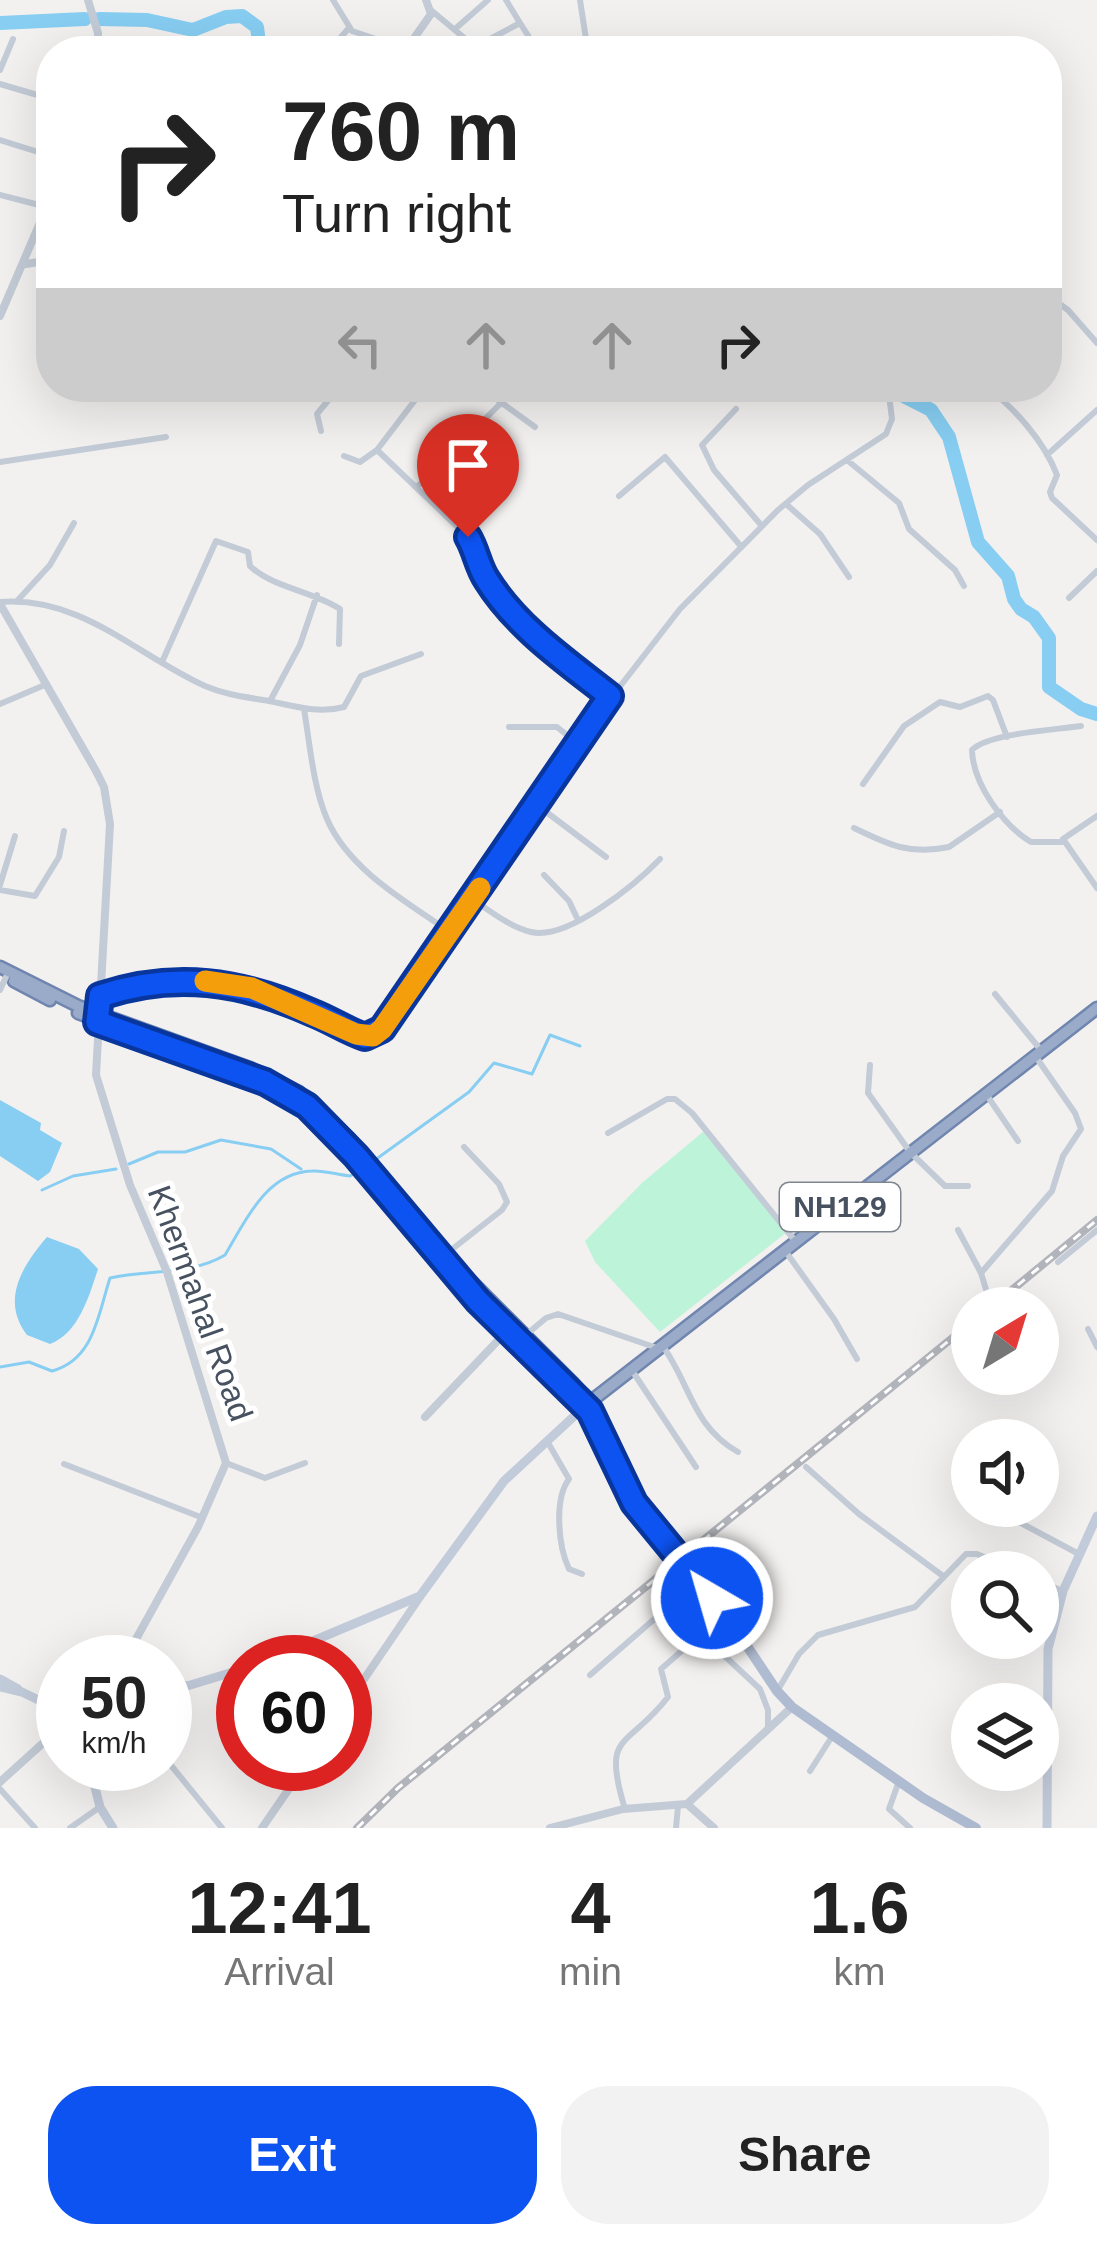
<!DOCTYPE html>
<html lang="en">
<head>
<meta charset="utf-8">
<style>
  :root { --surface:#fff; --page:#f2f2f2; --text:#222; --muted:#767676; --accent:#0d53f1 }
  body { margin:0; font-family:Helvetica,sans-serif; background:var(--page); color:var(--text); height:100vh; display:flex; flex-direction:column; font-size:45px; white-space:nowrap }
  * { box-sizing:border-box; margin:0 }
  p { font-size:39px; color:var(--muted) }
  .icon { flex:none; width:66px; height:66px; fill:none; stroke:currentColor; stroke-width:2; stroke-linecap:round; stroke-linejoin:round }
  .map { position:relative; height:1828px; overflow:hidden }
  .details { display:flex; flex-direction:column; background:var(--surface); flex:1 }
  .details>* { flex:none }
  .top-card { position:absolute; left:36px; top:36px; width:1026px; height:366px; border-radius:48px; box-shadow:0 12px 48px #0002; background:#fff; color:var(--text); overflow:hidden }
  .needle { width:78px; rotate:38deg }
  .fabs { position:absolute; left:951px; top:1287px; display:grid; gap:24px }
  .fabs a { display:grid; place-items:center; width:108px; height:108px; border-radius:50%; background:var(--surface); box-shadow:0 12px 48px #0002; font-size:60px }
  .speed { position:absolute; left:36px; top:1635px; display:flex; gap:24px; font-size:60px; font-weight:700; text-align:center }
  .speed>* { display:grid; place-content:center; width:156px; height:156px; border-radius:50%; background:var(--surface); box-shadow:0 12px 48px #0002; line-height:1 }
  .speed small { font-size:30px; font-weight:400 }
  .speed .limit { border:18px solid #d22; background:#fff; color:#111 }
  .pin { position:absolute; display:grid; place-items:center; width:102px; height:102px; color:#fff; margin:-123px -51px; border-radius:50% 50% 50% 0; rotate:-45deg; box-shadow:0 0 12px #0007 }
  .pin .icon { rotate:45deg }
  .me { position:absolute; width:132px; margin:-66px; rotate:322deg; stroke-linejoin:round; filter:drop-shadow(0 0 9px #0008) }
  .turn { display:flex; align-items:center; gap:42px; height:252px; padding:0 48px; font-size:54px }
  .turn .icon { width:156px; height:156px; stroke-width:2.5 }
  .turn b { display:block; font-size:84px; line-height:102px }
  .lanes { display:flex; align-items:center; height:114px; padding:0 48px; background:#0003; justify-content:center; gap:60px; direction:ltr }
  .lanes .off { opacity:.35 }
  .eta { display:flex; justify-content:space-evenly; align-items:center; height:204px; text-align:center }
  .eta b { font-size:72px; font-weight:600; line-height:84px }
  .button { display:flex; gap:24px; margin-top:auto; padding:24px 48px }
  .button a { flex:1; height:138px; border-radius:48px; background:var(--accent); color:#fff; font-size:48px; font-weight:600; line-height:138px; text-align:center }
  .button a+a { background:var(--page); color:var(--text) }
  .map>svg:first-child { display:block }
</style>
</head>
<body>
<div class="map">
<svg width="1097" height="1828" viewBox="0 0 1097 1828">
  <rect width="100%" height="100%" fill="#f3f1f0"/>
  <path fill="#bdf3d8" d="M704,1131L787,1232L660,1332L595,1262L585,1241L643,1182Z"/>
  <path fill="#87cef2" d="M0,1100L41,1123L40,1130L62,1143L50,1172L38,1181L0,1156Z
    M47,1237L79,1249L98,1269C89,1296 79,1333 50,1344L27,1335C0,1300 23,1265 47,1237Z"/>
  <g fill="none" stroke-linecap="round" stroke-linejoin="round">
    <path stroke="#87cef2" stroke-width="3" d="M375,1160L469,1092L494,1063L532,1074L550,1035L580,1046
      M129,1164L158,1152H185L221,1140L271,1149L301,1169
      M42,1190L73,1176L116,1169
      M0,1367L29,1362L52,1371C94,1360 98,1315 110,1278C148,1269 190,1276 225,1255C245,1222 266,1172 312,1171C324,1170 338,1175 350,1176L359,1171"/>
    <path stroke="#87cef2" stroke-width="14" d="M99,19L147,20L193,30L226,17L242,16L257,27L260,51
      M0,23L85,19
      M886,387L931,410L949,437L978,542L1008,576L1014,599L1021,609L1034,617L1049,638V687L1081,709L1097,714"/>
    <defs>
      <path id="trunk" d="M0,967L78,1006L250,1068L299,1092L349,1138L445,1255L573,1383L589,1402L591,1411
        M14,981L50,1000
        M78,1013L279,1088L307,1106L356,1156
        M439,1259L591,1411
        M586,1405L1097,1008"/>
    </defs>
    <use href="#trunk" stroke="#7086ae" stroke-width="15"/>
    <path stroke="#c3cbd6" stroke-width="6" d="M333,0L352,31L406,49
      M506,0L520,23
      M432,11L480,51
      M455,29L488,0
      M475,47L520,23L538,51
      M204,51L206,42
      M329,51L348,29
      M555,51L586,39L580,0
      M0,70L13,39
      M0,84L51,99
      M0,140L51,156
      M0,195L47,207
      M1047,295L1068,310L1097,343
      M480,387L535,427
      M987,387C1015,409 1044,441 1057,475L1050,492L1052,498L1097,540
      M494,397L501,387
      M736,409L702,445L714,470L761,525
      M321,431L317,414L339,387
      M377,450L468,537L487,580L509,608L553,651L610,696
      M1047,455L1097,410
      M344,456L360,462L377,450L425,387
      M847,460L899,503L909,529L955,570L964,586
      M0,462L166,437
      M418,486L501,403
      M619,496L665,457L739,544
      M786,504L820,534L849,577
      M1069,598L1097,571
      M17,601L50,565L74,523
      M0,602C82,596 136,655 205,686C226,695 247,697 269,701C294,706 318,714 344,707L361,676L421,654
      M162,662L216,541L248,552L250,566C273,588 313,591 340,609L339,644
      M270,701L300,645L317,595
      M0,704L47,684
      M304,709C310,745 313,786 327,819C349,870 407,902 450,932
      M509,727H557L577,743
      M863,784L904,726L940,702L960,707L988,696L993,700L1007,737
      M537,805L606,857
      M1097,816L1063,839L1097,888
      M854,828C889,845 909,855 949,847L1000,812
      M1064,842H1031C1003,825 973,784 972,750C988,733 1055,730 1081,726
      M544,875L569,901L577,918
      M0,885L15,836
      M0,890L35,896L59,857L64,831
      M472,899C490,911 510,927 531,932C567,941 636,884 660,859
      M0,990L6,977
      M995,994L1040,1049
      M100,996C176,972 241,981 313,1013C331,1020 347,1031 365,1037L378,1033L587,729L680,609L778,510L808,485L886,434L892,419L888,387
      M870,1065L868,1093L910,1152L945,1186H968
      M986,1094L1018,1141
      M608,1133L667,1099H675L692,1113L796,1242
      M958,1230L981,1273L988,1296
      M786,1252L834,1319L857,1359
      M446,1254L502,1210L507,1202L499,1184L464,1147
      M1058,1262L1097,1230
      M981,1273L1052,1191L1063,1156L1081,1129L1075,1113L1036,1057
      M1088,1329L1097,1347
      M527,1334L546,1318L558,1314L657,1348
      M662,1345C690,1383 692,1426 738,1452
      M631,1369L696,1467
      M547,1441L569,1479C554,1499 558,1546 569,1569L582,1574
      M226,1463L265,1478L305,1463
      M64,1464L203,1518
      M806,1467L859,1514L943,1576
      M1017,1521L1077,1553
      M1038,1580L1062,1591
      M671,1606L760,1689L768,1710V1729
      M590,1675L690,1588
      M779,1688L799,1654L818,1635L915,1607L966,1554H977L1020,1572
      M165,1707L178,1685
      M165,1758L222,1828
      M810,1771L833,1735
      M899,1781L889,1809L910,1828
      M0,1789L35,1828
      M625,1809C601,1731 627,1750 668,1697L661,1669L701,1634
      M70,1828L100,1807
      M676,1828L678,1806"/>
    <path stroke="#c3cbd6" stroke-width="8" d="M88,0L98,33V51
      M405,51L431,14L426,0
      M26,264L51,260
      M0,316L51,197
      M0,604L96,771L104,787L110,824L96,1075L130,1185L167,1272L226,1463L198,1527L125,1659
      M425,1417L507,1331
      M345,1707L420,1597
      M0,1782L63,1725
      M687,1804L714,1828
      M262,1828L306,1764
      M550,1828L623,1809L687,1804L792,1707"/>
    <path stroke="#c2cbda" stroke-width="9" d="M122,1662H130
      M263,1662L420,1596L504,1481L584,1407
      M0,1679L18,1689
      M165,1679L187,1686L243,1669
      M0,1687L22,1692L63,1712
      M89,1764L100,1807L113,1828
      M1047,1828L1048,1649L1063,1591L1097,1516"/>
    <path stroke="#afbbd1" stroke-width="10" d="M591,1411L634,1503
      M747,1646L777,1691L792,1707L923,1798L976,1828"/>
    <use href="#trunk" stroke="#9aabca" stroke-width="10"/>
    <defs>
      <path id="rail" d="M990,1308L1097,1220
        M357,1828L398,1788L972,1322"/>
    </defs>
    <use href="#rail" stroke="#b2b4bb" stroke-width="8"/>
    <use href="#rail" stroke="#fff" stroke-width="3" stroke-dasharray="9" stroke-linecap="butt"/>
    <path stroke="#afbbd1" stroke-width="10" d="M634,1503L689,1565L747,1646"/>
  </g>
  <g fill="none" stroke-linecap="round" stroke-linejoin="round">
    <defs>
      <path id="route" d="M468,537C476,550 478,567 487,580C517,628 567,662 610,696L382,1029L365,1037C347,1031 331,1020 313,1013C241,981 175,971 100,996L97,1022L265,1082L307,1106L356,1156L478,1301L590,1411L634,1503L712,1598"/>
    </defs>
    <use href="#route" stroke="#08369d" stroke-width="30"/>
    <use href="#route" stroke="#0d53f1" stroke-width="21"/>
    <path stroke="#f59e0b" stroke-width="21" d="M205,981L252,988L356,1034L373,1036L382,1029L480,888"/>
  </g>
  <g text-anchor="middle" stroke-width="10" stroke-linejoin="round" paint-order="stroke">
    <rect fill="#fff" stroke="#7e858f" stroke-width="3" x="780" y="1183" width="120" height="48" rx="9"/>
    <g font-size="30" font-weight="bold" fill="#47515f">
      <text x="840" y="1217">NH129</text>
    </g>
    <g font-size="33" fill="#47515f" stroke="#fff">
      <text transform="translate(201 1303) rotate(70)" y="12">Khermahal Road</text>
    </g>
  </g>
</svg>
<div class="fabs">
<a><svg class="needle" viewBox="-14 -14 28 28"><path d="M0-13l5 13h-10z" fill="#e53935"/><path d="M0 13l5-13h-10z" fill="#767676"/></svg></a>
<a><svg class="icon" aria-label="sound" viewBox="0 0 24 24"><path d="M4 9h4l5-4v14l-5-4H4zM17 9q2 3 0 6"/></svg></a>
<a><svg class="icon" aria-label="search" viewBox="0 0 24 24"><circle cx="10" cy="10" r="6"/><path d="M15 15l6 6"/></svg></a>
<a><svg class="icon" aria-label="layers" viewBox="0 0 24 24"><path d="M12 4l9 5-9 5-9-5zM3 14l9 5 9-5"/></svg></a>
</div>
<div class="speed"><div>50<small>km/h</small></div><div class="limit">60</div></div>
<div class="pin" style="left:468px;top:537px;background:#d93025"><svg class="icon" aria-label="arrive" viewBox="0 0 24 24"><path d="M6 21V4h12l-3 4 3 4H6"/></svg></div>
<svg class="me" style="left:712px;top:1598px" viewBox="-20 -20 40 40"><circle r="17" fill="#0d53f1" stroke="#fff" stroke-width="3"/><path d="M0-11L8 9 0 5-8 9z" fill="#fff"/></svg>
<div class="top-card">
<div class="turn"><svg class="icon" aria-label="right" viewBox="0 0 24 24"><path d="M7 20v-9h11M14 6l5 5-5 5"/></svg><div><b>760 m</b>Turn right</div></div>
<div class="lanes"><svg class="icon off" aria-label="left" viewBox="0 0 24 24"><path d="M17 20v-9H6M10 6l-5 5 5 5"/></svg><svg class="icon off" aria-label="ahead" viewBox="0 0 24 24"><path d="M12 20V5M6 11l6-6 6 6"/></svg><svg class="icon off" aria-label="ahead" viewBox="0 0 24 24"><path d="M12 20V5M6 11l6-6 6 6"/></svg><svg class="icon" aria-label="right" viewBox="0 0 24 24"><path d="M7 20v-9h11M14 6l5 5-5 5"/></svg></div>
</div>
</div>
<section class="details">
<div class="eta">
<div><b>12:41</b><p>Arrival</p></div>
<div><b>4</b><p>min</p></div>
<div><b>1.6</b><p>km</p></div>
</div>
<div class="button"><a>Exit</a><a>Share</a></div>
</section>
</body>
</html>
